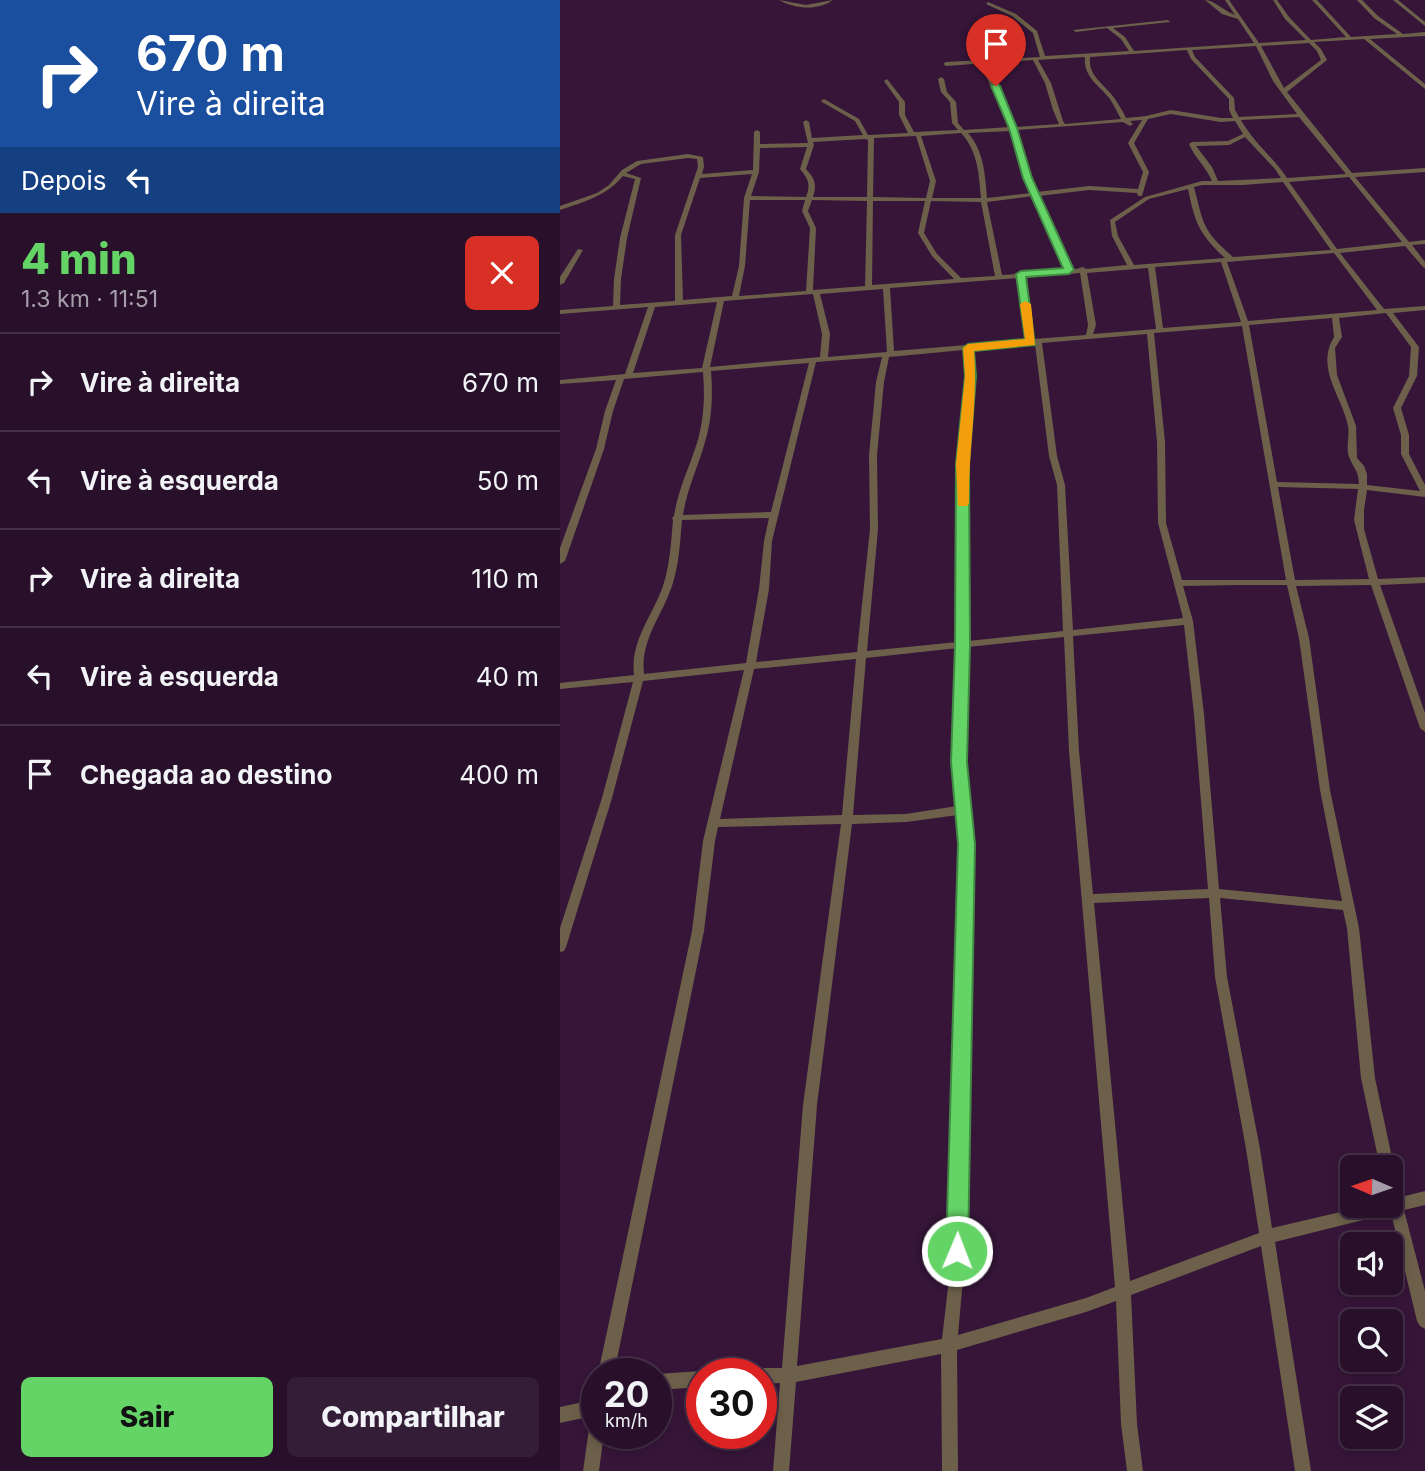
<!DOCTYPE html>
<html lang="pt">
<head>
<meta charset="utf-8">
<style>
  :root { --surface:#28102b; --page:#341e37; --text:#f1f3f6; --muted:#a59da9; --line:#443047; --accent:#65d467 }
  body { margin:0; font-family:Inter,sans-serif; background:var(--page); color:var(--text); height:100vh; display:flex; flex-direction:column; font-size:26px; white-space:nowrap }
  * { box-sizing:border-box; margin:0 }
  p { font-size:23px; color:var(--muted) }
  .icon { flex:none; width:38px; height:38px; fill:none; stroke:currentColor; stroke-width:2; stroke-linecap:round; stroke-linejoin:round }
  .map { position:relative; flex:1; overflow:hidden }
  .drawer { display:flex; flex-direction:column; background:var(--surface); width:560px }
  .drawer>* { flex:none }
  .top-card { background:#1a4fa0; color:#fff; overflow:hidden }
  .needle { width:46px; rotate:272deg }
  .controls { position:absolute; left:780px; top:1155px; display:grid; gap:14px }
  .controls a { display:grid; place-items:center; width:63px; height:63px; border-radius:10px; background:var(--surface); box-shadow:0 4px 10px #0003,0 0 0 2px var(--line); font-size:35px }
  .speed { position:absolute; left:21px; top:1358px; display:flex; gap:14px; font-size:35px; font-weight:700; text-align:center }
  .speed>* { display:grid; place-content:center; width:91px; height:91px; border-radius:50%; background:var(--surface); box-shadow:0 4px 10px #0003,0 0 0 2px var(--line); line-height:1 }
  .speed small { font-size:18px; font-weight:400 }
  .speed .limit { border:10px solid #d22; background:#fff; color:#111 }
  .pin { position:absolute; display:grid; place-items:center; width:60px; height:60px; color:#fff; margin:-72px -30px; border-radius:50% 50% 50% 0; rotate:-45deg; box-shadow:0 0 7px #0007 }
  .pin .icon { rotate:45deg }
  .me { position:absolute; width:77px; margin:-38px; rotate:1deg; stroke-linejoin:round; filter:drop-shadow(0 0 5px #0008) }
  .turn { display:flex; align-items:center; gap:24px; height:147px; padding:0 21px; font-size:32px }
  .turn .icon { width:91px; height:91px; stroke-width:2.5 }
  .turn b { display:block; font-size:49px; line-height:60px }
  .then { display:flex; align-items:center; height:66px; padding:0 21px; background:#0003; gap:14px; font-size:26px }
  .round { display:grid; place-items:center; flex:none; width:74px; height:74px; border-radius:10px; background:var(--page) }
  .summary { display:flex; align-items:center; justify-content:space-between; height:119px; padding:0 21px }
  h1 { font-size:42px; font-weight:800; line-height:52px; color:var(--accent) }
  .action { display:flex; gap:14px; margin-top:auto; padding:14px 21px }
  .action a { flex:1; height:80px; border-radius:10px; background:var(--accent); color:#111; font-size:28px; font-weight:800; line-height:80px; text-align:center }
  .action a+a { background:var(--page); color:var(--text) }
  ul { padding:0; list-style:none }
  li { display:flex; align-items:center; gap:21px; height:98px; padding:0 21px; border-top:2px solid var(--line) }
  li div { flex:1 }
  li b { display:block; font-size:26px }
  li em { font-style:normal }
  main { display:flex; flex:1; min-height:0 }
  .map>svg:first-child { display:block }
</style>
</head>
<body>
<main>
<section class="drawer">
<div class="top-card">
<div class="turn"><svg class="icon" aria-label="right" viewBox="0 0 24 24"><path d="M7 20v-9h11M14 6l5 5-5 5"/></svg><div><b>670 m</b>Vire à direita</div></div>
<div class="then">Depois<svg class="icon" aria-label="left" viewBox="0 0 24 24"><path d="M17 20v-9H6M10 6l-5 5 5 5"/></svg></div>
</div>
<div class="summary"><div><h1>4 min</h1><p>1.3 km · 11:51</p></div><a class="round" style="background:#d93025;color:#fff"><svg class="icon" aria-label="close" viewBox="0 0 24 24"><path d="M6 6l12 12M18 6L6 18"/></svg></a></div>
<ul>
<li><svg class="icon" aria-label="right" viewBox="0 0 24 24"><path d="M7 20v-9h11M14 6l5 5-5 5"/></svg><div><b>Vire à direita</b></div><em>670 m</em></li>
<li><svg class="icon" aria-label="left" viewBox="0 0 24 24"><path d="M17 20v-9H6M10 6l-5 5 5 5"/></svg><div><b>Vire à esquerda</b></div><em>50 m</em></li>
<li><svg class="icon" aria-label="right" viewBox="0 0 24 24"><path d="M7 20v-9h11M14 6l5 5-5 5"/></svg><div><b>Vire à direita</b></div><em>110 m</em></li>
<li><svg class="icon" aria-label="left" viewBox="0 0 24 24"><path d="M17 20v-9H6M10 6l-5 5 5 5"/></svg><div><b>Vire à esquerda</b></div><em>40 m</em></li>
<li><svg class="icon" aria-label="arrive" viewBox="0 0 24 24"><path d="M6 21V4h12l-3 4 3 4H6"/></svg><div><b>Chegada ao destino</b></div><em>400 m</em></li>
</ul>
<div class="action"><a>Sair</a><a>Compartilhar</a></div>
</section>
<div class="map">
<svg width="865" height="1471" viewBox="0 0 865 1471">
  <rect width="100%" height="100%" fill="#361539"/>
  <g fill="none" stroke-linecap="round" stroke-linejoin="round">
    <path fill="#6c604a" fill-rule="evenodd" d="M219,0L246,5L273,0C257,11 236,9 219,0Z
      M645,0C654,0 664,11 675,15L665,0H669L699,43L746,40L725,19L713,0H717L729,17L751,40L786,37L752,0H757L791,37L837,34L814,18L797,0H802L818,16L843,34L865,32V36L810,39L865,84V89L804,39L754,42L761,49L767,60L727,92L792,173L865,168V172L795,177L849,242L865,240V244L852,245L865,262V268L863,267L845,246L780,253L824,309L865,306V310L833,313L859,347L857,376L841,408L849,435V454L865,485V497L807,490L804,510V529L818,579L865,577V583L820,585L865,713V732L860,728L811,585L736,586L749,638L770,790L799,928L815,1078L834,1167L832,1172L831,1167H820L801,1078L787,928L783,910L660,898L667,977L700,1149L712,1228L806,1206H831V1178L836,1179L841,1197L865,1191V1205L844,1210L865,1291V1329L860,1326L857,1321L831,1213L715,1242L751,1471H735L701,1246L571,1295L577,1424L583,1471H567L561,1424L556,1301L526,1312L397,1350L398,1471H382L381,1354L236,1382L229,1471H213L220,1383L201,1384V1374H194L196,1371L201,1368H222L243,1105L281,824L158,827L155,841L144,931L54,1374H38L132,931L143,841L184,670L83,681L52,798L6,947L4,951L0,952V928L42,798L73,682L0,689V683L74,675C70,641 92,617 103,586C110,565 111,542 113,520L112,518L114,516C118,490 129,468 137,443C144,420 145,395 143,372L64,379L53,411L44,449L5,561L0,564V548L36,449L45,411L56,380L0,384V380L65,374L88,307L0,314V310L53,306L54,279L60,238L75,179L63,176C46,196 24,202 0,210V206L37,193L49,185L62,170L77,161L128,154L143,157L144,167L142,174L193,170L194,132L197,130L200,132V144L248,143L243,122L246,120L249,122L252,138L303,135L295,121L262,102L261,101L264,99L299,119L308,135L348,133L339,115V102L324,81L327,79L345,102V115L354,132L398,130L392,123L390,102L381,92L378,79L381,77L384,79L387,92L396,102L398,123L404,130L450,127L425,74L426,63L386,66L383,64L386,62L480,57L473,33L452,16L426,4L428,2L456,14L477,31L485,56L569,51L561,39L547,28L516,32L513,30L608,20L610,22L553,28L565,37L574,51L694,43L678,19L662,14ZM749,43L757,51L761,60L724,88L701,46ZM696,46L713,81L737,114L679,117L675,110L674,98L635,57L632,50ZM627,50L631,59L669,99V110L673,118H661L611,110L586,116L566,118C563,112 559,105 555,99C545,84 528,77 530,57ZM525,57C523,77 539,85 550,99C554,105 557,112 561,119L505,124L503,121L491,83L478,60ZM473,60L485,83L493,110L499,124L455,127L431,74L432,63ZM611,114L661,122L675,121L683,134L668,141L632,142L629,144C635,158 646,167 652,181H642L585,197L550,220L552,236L567,265L526,269L523,267L512,270L479,196L529,190L577,193L578,196H582L589,172L574,143L588,119ZM739,117L786,174L727,178C713,157 693,142 681,120ZM582,120L568,143L583,172L578,189L529,186L477,192L471,178L457,130L563,122L570,126L573,124L570,121ZM451,131L465,178L471,193L427,198C425,175 424,151 408,133ZM401,133C418,151 419,175 421,198H372L376,181L361,136ZM356,136L370,181L366,198L313,197L314,138ZM685,137L715,169L721,178L658,181L652,167L636,146L669,145ZM305,139L308,140L307,197H253C257,184 255,179 246,169L254,145L253,142ZM247,147L240,169C248,179 251,184 246,197L191,196L199,172L200,148ZM128,158L137,159L138,167L115,235V301L60,305L61,279L67,238L81,178L66,173L81,164ZM192,174L184,198L179,266L172,296L123,300L121,235L140,178ZM789,177L842,242L777,249L729,182ZM723,182L771,250L673,257C642,230 644,225 634,187L642,185H683ZM628,189C635,223 639,234 665,258L574,265L558,236L555,222L589,199ZM473,196L506,270L464,274L461,272L458,274L442,275L427,202ZM190,200H245L242,211L250,228L246,291L179,296L185,266ZM252,200L307,201L305,286L253,290L256,228L248,211ZM313,201H365L358,233L372,256L394,279L312,285ZM371,201L421,202L435,276L401,278L377,254L364,233ZM774,253L817,310L688,321L667,262ZM661,262L681,322L603,328L595,267ZM588,268L596,329L533,334L536,325L527,273ZM520,273L528,325L526,335L474,339L465,278ZM458,278L467,340L334,351L330,288ZM323,289L327,352L268,357L270,334L260,294ZM253,294L262,334L260,357L150,367L164,301ZM157,302L142,368L73,373L95,307ZM826,313L851,347L849,376L833,408L841,435V454L860,491L807,485V474L804,466L797,458L796,426L777,375L775,348L782,337L779,318ZM772,318L774,337C755,368 782,396 788,426C790,436 785,450 790,459C795,471 798,469 799,484L717,482L689,325ZM682,326L726,580H622L606,523L605,442L594,333ZM587,334L597,442L598,523L623,618L513,630L505,485L497,456L482,343ZM475,344L489,456L497,485L503,631L408,641L406,464L414,376L412,349ZM404,350L406,376L398,464V642L307,651L318,529L317,455L324,382L329,357ZM322,357L316,382L309,455L310,529L297,652L196,662L209,589L212,541L256,362ZM249,363L211,512L123,515C127,489 138,467 145,442C152,419 153,395 151,371ZM718,487L798,489L794,520L809,579L735,580ZM209,518L204,541L199,589L186,663L84,674C80,640 102,616 112,586C119,565 120,543 122,520ZM679,585H727L739,638L760,790L782,901L659,889L644,714L633,621L623,586ZM624,625L634,714L648,889L533,894L519,751L513,636ZM504,637L509,751L555,1287L526,1298L398,1335L403,1279L412,844L404,762L408,647ZM398,648L394,762L397,806L346,814L293,815L306,658ZM296,659L282,815L160,819L194,669ZM398,815L400,844L389,1279L382,1339L237,1366L257,1105L292,824L346,822ZM649,898L655,977L686,1149L699,1233L570,1281L534,903Z
      M833,0H838L865,22V26Z
      M18,249L23,250L4,283L0,285V277Z
      M142,1371L148,1374H142V1387L96,1390V1374Z
      M37,1399V1415L0,1423V1407Z
      M37,1421V1433H44L39,1471H23L29,1429L31,1423Z"/>
  </g>
  <path fill="#65d467" stroke="#428a43" stroke-width="2" d="M436,83L440,86L457,128L472,178L514,270L509,274L466,277L475,345L414,351L416,376L409,464L410,645L407,762L415,844L408,1251L404,1259L397,1262L389,1259L386,1251L398,844L391,762L395,645L396,464L405,376L403,348L408,344L465,339L456,274L461,271L503,268L463,178L449,128L431,86Z"/>
  <path fill="#f59e0b" d="M465,301L471,304L475,345L414,351C418,401 408,452 409,503L407,506H398L396,464L405,376L403,348L408,344L465,339L460,304Z"/>
</svg>
<div class="controls">
<a><svg class="needle" viewBox="-14 -14 28 28"><path d="M0-13l5 13h-10z" fill="#e53935"/><path d="M0 13l5-13h-10z" fill="#a59da9"/></svg></a>
<a><svg class="icon" aria-label="sound" viewBox="0 0 24 24"><path d="M4 9h4l5-4v14l-5-4H4zM17 9q2 3 0 6"/></svg></a>
<a><svg class="icon" aria-label="search" viewBox="0 0 24 24"><circle cx="10" cy="10" r="6"/><path d="M15 15l6 6"/></svg></a>
<a><svg class="icon" aria-label="layers" viewBox="0 0 24 24"><path d="M12 4l9 5-9 5-9-5zM3 14l9 5 9-5"/></svg></a>
</div>
<div class="speed"><div>20<small>km/h</small></div><div class="limit">30</div></div>
<div class="pin" style="left:436px;top:86px;background:#d93025"><svg class="icon" aria-label="arrive" viewBox="0 0 24 24"><path d="M6 21V4h12l-3 4 3 4H6"/></svg></div>
<svg class="me" style="left:397px;top:1251px" viewBox="-20 -20 40 40"><circle r="17" fill="#65d467" stroke="#fff" stroke-width="3"/><path d="M0-11L8 9 0 5-8 9z" fill="#fff"/></svg>
</div>
</main>
</body>
</html>
